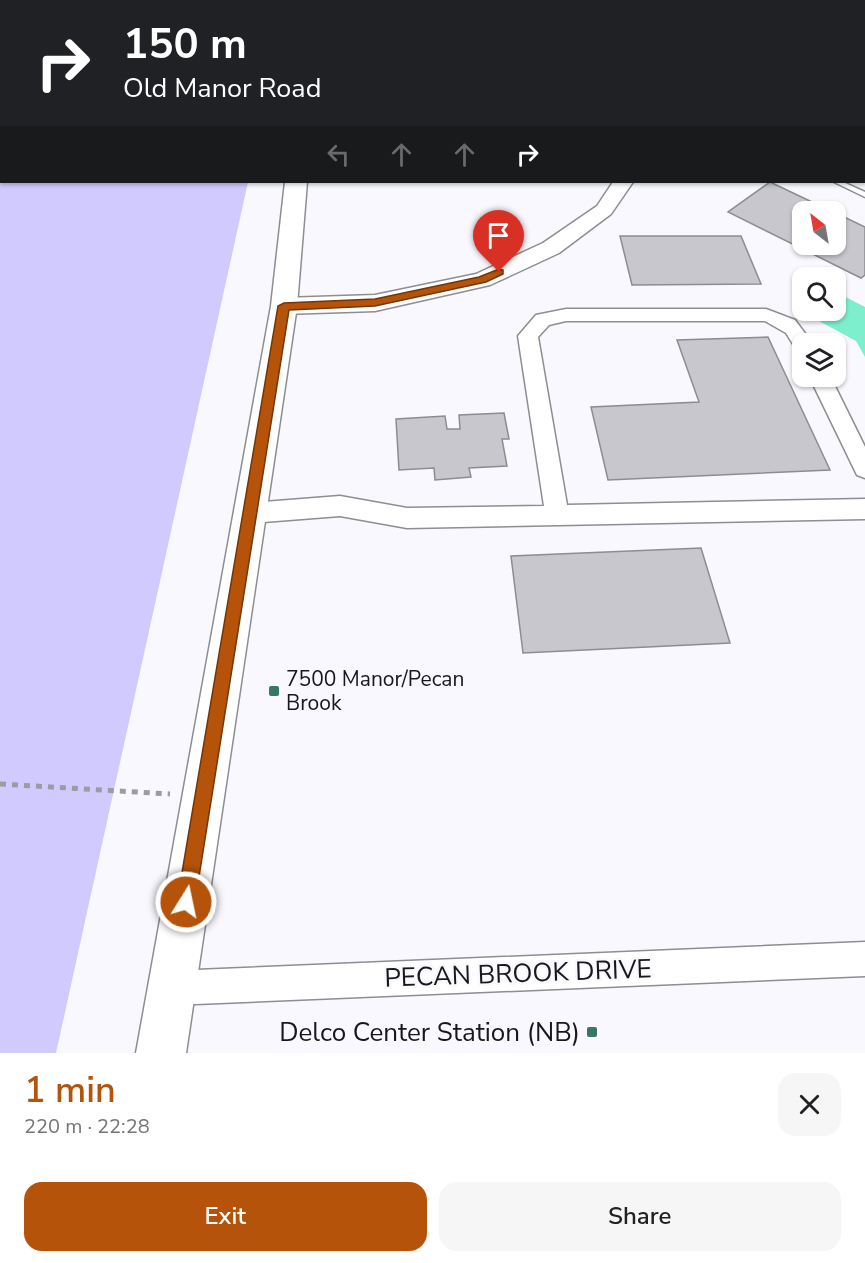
<!DOCTYPE html>
<html lang="en">
<head>
<meta charset="utf-8">
<style>
  :root { --surface:#fff; --page:#f6f6f6; --text:#202124; --muted:#757577; --accent:#b45309 }
  body { margin:0; font-family:"Nunito Sans",sans-serif; background:var(--page); color:var(--text); height:100vh; display:flex; flex-direction:column; font-size:22px; white-space:nowrap }
  * { box-sizing:border-box; margin:0 }
  p { font-size:20px; color:var(--muted) }
  .icon { flex:none; width:33px; height:33px; fill:none; stroke:currentColor; stroke-width:2; stroke-linecap:round; stroke-linejoin:round }
  .map { position:relative; height:1053px; overflow:hidden }
  .details { display:flex; flex-direction:column; background:var(--surface); flex:1 }
  .details>* { flex:none }
  .guide { position:absolute; left:0px; top:0px; width:866px; height:183px; box-shadow:0 2px 4px #0004; background:#202124; color:#fff; overflow:hidden }
  .needle { width:39px; rotate:329deg }
  .buttons { position:absolute; left:792px; top:201px; display:grid; gap:12px }
  .buttons a { display:grid; place-items:center; width:54px; height:54px; border-radius:12px; background:var(--surface); box-shadow:0 2px 4px #0004; font-size:30px }
  .pin { position:absolute; display:grid; place-items:center; width:51px; height:51px; color:#fff; margin:-62px -26px; border-radius:50% 50% 50% 0; rotate:-45deg; box-shadow:0 0 6px #0007 }
  .pin .icon { rotate:45deg }
  .me { position:absolute; width:66px; margin:-33px; rotate:10deg; stroke-linejoin:round; filter:drop-shadow(0 0 4px #0008) }
  .turn { display:flex; align-items:center; gap:21px; height:126px; padding:0 24px; font-size:27px }
  .turn .icon { width:78px; height:78px; stroke-width:2.5 }
  .turn b { display:block; font-size:42px; line-height:51px }
  .lanes { display:flex; align-items:center; height:57px; padding:0 24px; background:#0003; justify-content:center; gap:30px; direction:ltr }
  .lanes .off { opacity:.35 }
  .round { display:grid; place-items:center; flex:none; width:63px; height:63px; border-radius:18px; background:var(--page) }
  .overview { display:flex; align-items:center; justify-content:space-between; height:102px; padding:0 24px }
  h1 { font-size:36px; font-weight:600; line-height:45px; color:var(--accent) }
  .primary-button { display:flex; gap:12px; margin-top:auto; padding:12px 24px }
  .primary-button a { flex:1; height:69px; border-radius:18px; background:var(--accent); color:#fff; font-size:24px; font-weight:600; line-height:69px; text-align:center }
  .primary-button a+a { background:var(--page); color:var(--text) }
  .map>svg:first-child { display:block }
</style>
</head>
<body>
<div class="map">
<svg width="865" height="1053" viewBox="0 0 865 1053">
  <rect width="100%" height="100%" fill="#f9f8fe"/>
  <path fill="#d1caff" d="M0,79L2,182H248L56,1053H0Z"/>
  <path fill="#7eefcc" d="M836,292L865,307V357L856,341L795,308L802,302V310H836Z"/>
  <path fill="#c8c7cd" stroke="#8c8c91" stroke-width="1.5" d="M399,0H513V2H400Z
    M770,182L833,212H802V244H836V213L865,227V275L861,278L728,212Z
    M620,236H741L761,284L632,285Z
    M768,337L830,470L608,480L591,407L699,402L677,340Z
    M504,413L509,439H502L507,466L469,468L471,477L435,480L434,468L399,470L396,419L445,416L447,429H460L459,415Z
    M701,548L730,643L523,653L511,556Z"/>
  <g fill="none" stroke-linecap="round" stroke-linejoin="round">
    <defs>
      <path id="service" d="M120,0H184L117,2Z
        M362,0H368V2H362Z
        M545,0H551V2H545Z
        M595,0H601V2H595Z
        M864,79H865L864,85Z
        M834,182H843L865,192V197Z"/>
      <path id="minor" d="M864,39H865V47H864Z
        M0,66H2V74H0Z
        M566,309H766L795,320L813,344H802V351L796,349L786,333L765,321H566L549,325L538,337L567,505L865,499V519L407,528L340,516L251,523L243,520L239,513L243,506L251,503L340,496L407,508L544,506L518,336L536,315Z
        M809,376H830L865,447V478L857,475Z
        M865,942V976L172,1005L160,1000L155,988L160,976L172,971Z"/>
      <path id="tertiary" d="M779,0H795L778,2Z
        M613,182H633L611,214L559,253L490,285L375,311L284,314L276,312L272,306L276,300L284,298L375,295L476,274L543,243L597,206Z"/>
      <path id="secondary" d="M309,0H325V2H309Z
        M285,182H307L297,306L186,1053H136L271,306Z"/>
    </defs>
    <use href="#service" stroke="#8d8d92" stroke-width="3"/>
    <use href="#minor" stroke="#8d8d92" stroke-width="3"/>
    <use href="#tertiary" stroke="#8d8d92" stroke-width="3"/>
    <use href="#secondary" stroke="#8d8d92" stroke-width="3"/>
    <path stroke="#9c9ba0" stroke-width="5" stroke-dasharray="6 6" stroke-linecap="butt" d="M0,784L170,794"/>
    <use href="#service" fill="#fff" fill-rule="evenodd"/>
    <use href="#minor" fill="#fff" fill-rule="evenodd"/>
    <use href="#tertiary" fill="#fff" fill-rule="evenodd"/>
    <use href="#secondary" fill="#fff" fill-rule="evenodd"/>
  </g>
  <path fill="#b45309" stroke="#753606" stroke-width="1.5" d="M499,269L503,270V274L486,282L375,306L289,310L195,902L193,909L186,912L179,909L177,902L278,306L284,303L375,299L479,277Z"/>
  <g fill="#397764" stroke="#f9f8fe" stroke-width="2">
    <rect x="268" y="685" width="12" height="12" rx="3"/>
    <rect x="586" y="1026" width="12" height="12" rx="3"/>
  </g>
  <g text-anchor="middle" stroke-width="5" stroke-linejoin="round" paint-order="stroke">
    <g font-size="21" fill="#181719" stroke="#f9f8fe" text-anchor="start">
      <text x="286" y="686">7500 Manor/Pecan<tspan x="286" dy="24">Brook</tspan></text>
    </g>
    <g font-size="26" fill="#181719" stroke="#f9f8fe">
      <text transform="translate(518 973) rotate(-2)" y="9">PECAN BROOK DRIVE</text>
    </g>
    <g font-size="26" fill="#181719" stroke="#f9f8fe" text-anchor="end">
      <text x="580" y="1041">Delco Center Station (NB)</text>
    </g>
  </g>
</svg>
<div class="buttons">
<a><svg class="needle" viewBox="-14 -14 28 28"><path d="M0-13l5 13h-10z" fill="#e53935"/><path d="M0 13l5-13h-10z" fill="#757577"/></svg></a>
<a><svg class="icon" aria-label="search" viewBox="0 0 24 24"><circle cx="10" cy="10" r="6"/><path d="M15 15l6 6"/></svg></a>
<a><svg class="icon" aria-label="layers" viewBox="0 0 24 24"><path d="M12 4l9 5-9 5-9-5zM3 14l9 5 9-5"/></svg></a>
</div>
<div class="pin" style="left:499px;top:272px;background:#d93025"><svg class="icon" aria-label="arrive" viewBox="0 0 24 24"><path d="M6 21V4h12l-3 4 3 4H6"/></svg></div>
<svg class="me" style="left:186px;top:902px" viewBox="-20 -20 40 40"><circle r="17" fill="#b45309" stroke="#fff" stroke-width="3"/><path d="M0-11L8 9 0 5-8 9z" fill="#fff"/></svg>
<div class="guide">
<div class="turn"><svg class="icon" aria-label="right" viewBox="0 0 24 24"><path d="M7 20v-9h11M14 6l5 5-5 5"/></svg><div><b>150 m</b>Old Manor Road</div></div>
<div class="lanes"><svg class="icon off" aria-label="left" viewBox="0 0 24 24"><path d="M17 20v-9H6M10 6l-5 5 5 5"/></svg><svg class="icon off" aria-label="ahead" viewBox="0 0 24 24"><path d="M12 20V5M6 11l6-6 6 6"/></svg><svg class="icon off" aria-label="ahead" viewBox="0 0 24 24"><path d="M12 20V5M6 11l6-6 6 6"/></svg><svg class="icon" aria-label="right" viewBox="0 0 24 24"><path d="M7 20v-9h11M14 6l5 5-5 5"/></svg></div>
</div>
</div>
<section class="details">
<div class="overview"><div><h1>1 min</h1><p>220 m · 22:28</p></div><a class="round"><svg class="icon" aria-label="close" viewBox="0 0 24 24"><path d="M6 6l12 12M18 6L6 18"/></svg></a></div>
<div class="primary-button"><a>Exit</a><a>Share</a></div>
</section>
</body>
</html>
